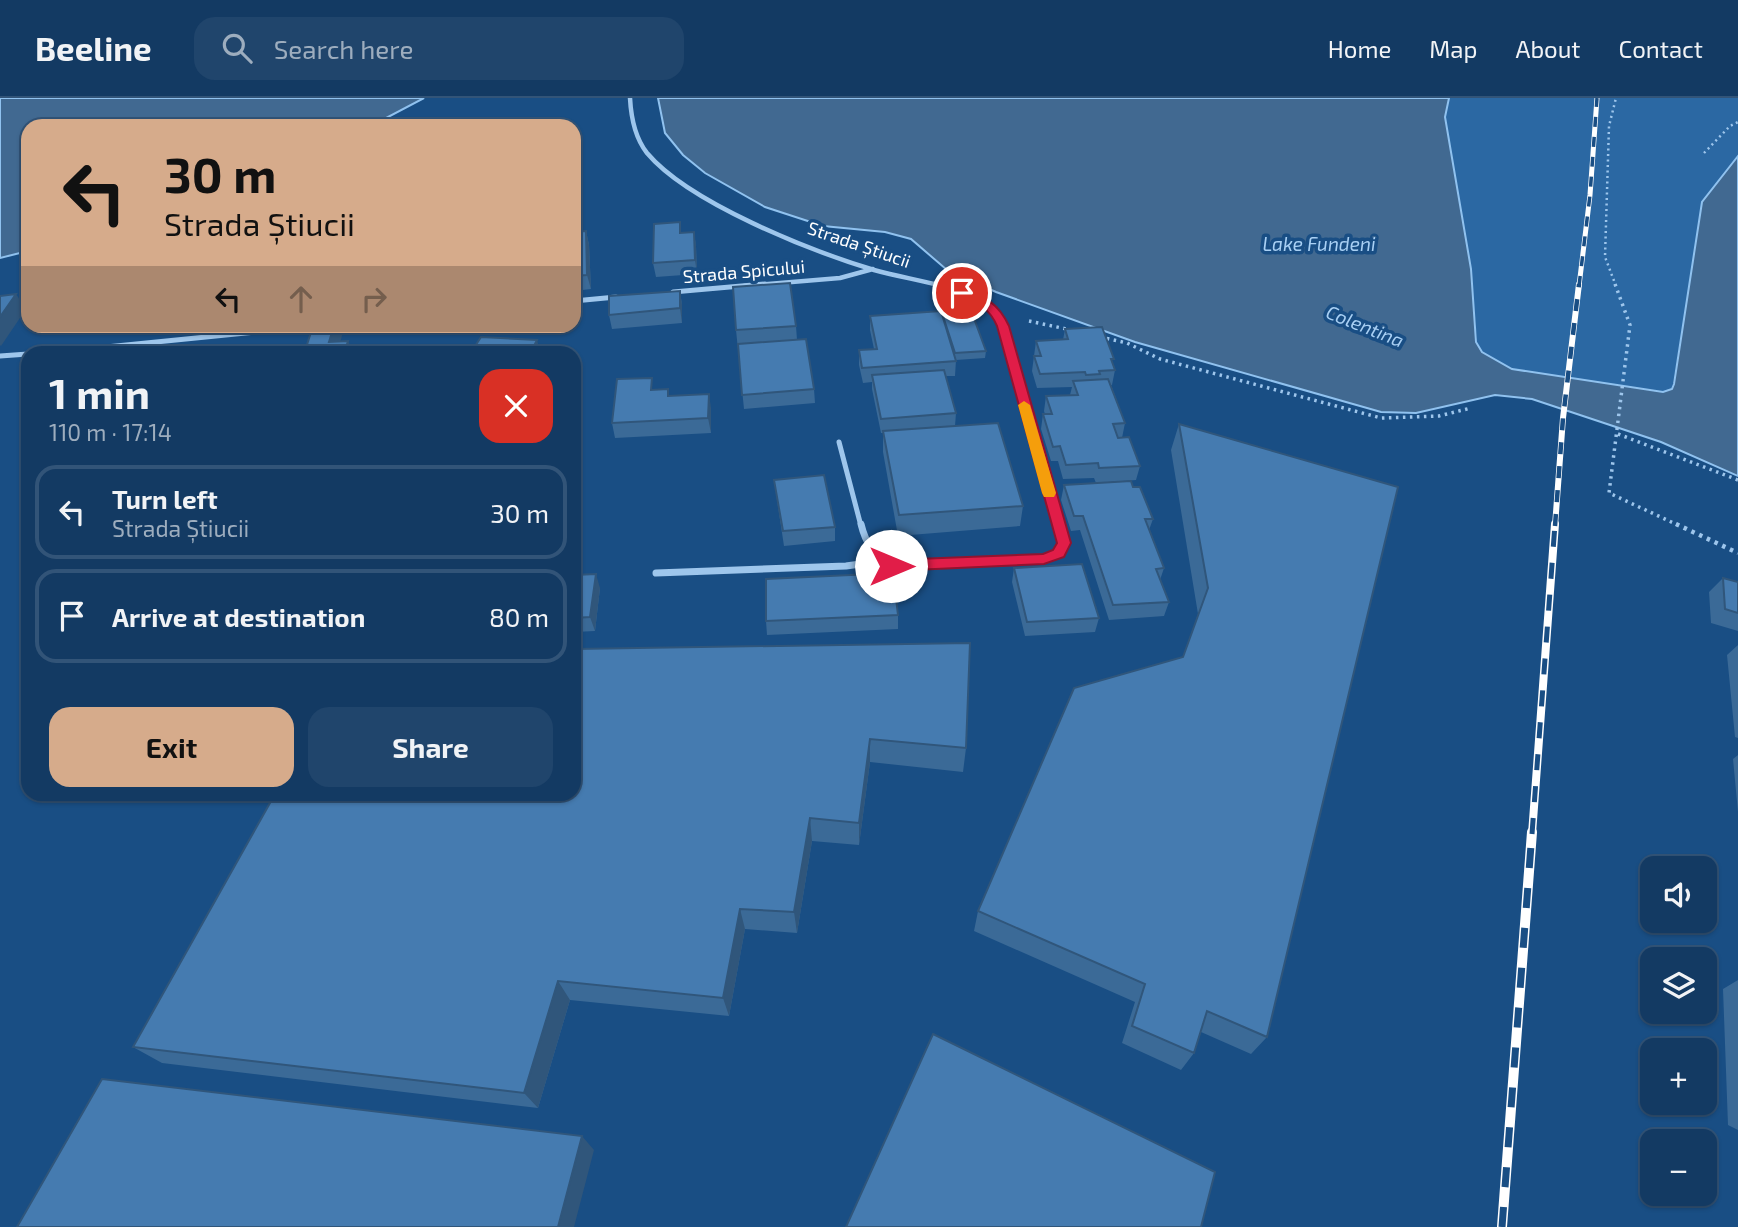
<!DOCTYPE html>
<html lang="en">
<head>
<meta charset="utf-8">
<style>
  :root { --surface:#133a63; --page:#20456c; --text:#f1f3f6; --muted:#9dadbe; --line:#325478; --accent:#d6ab8b }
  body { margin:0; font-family:"Exo 2",sans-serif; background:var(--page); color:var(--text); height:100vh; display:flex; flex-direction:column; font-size:26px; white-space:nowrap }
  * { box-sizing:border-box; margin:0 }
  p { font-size:23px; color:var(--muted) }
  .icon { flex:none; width:38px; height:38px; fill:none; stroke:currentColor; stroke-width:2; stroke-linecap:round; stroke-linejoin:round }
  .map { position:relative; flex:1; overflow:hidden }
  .sheet { position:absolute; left:21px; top:248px; width:560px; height:455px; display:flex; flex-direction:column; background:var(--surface); border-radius:21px; box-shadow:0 2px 5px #0004,0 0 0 2px var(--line) }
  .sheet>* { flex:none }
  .top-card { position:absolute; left:21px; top:21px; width:560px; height:214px; border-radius:21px; box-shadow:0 2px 5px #0004,0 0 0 2px var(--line); background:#d6ab8b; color:#111; overflow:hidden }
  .fabs { position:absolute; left:1640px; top:758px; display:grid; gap:14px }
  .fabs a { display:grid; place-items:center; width:77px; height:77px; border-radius:14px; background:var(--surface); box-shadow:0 2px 5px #0004,0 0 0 2px var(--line); font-size:35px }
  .pin { position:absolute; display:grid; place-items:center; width:60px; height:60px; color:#fff; margin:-30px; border:4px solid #fff; border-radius:50%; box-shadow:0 2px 7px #0007 }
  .me { position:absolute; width:77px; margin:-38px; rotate:90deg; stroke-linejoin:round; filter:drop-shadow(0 0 5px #0008) }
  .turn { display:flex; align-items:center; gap:24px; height:147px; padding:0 28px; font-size:32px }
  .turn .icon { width:91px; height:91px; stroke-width:2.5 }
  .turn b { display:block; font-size:49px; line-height:60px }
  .lanes { display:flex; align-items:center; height:66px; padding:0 28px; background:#0003; justify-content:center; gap:35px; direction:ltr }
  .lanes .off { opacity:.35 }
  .round { display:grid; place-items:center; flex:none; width:74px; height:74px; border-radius:21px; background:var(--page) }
  .summary { display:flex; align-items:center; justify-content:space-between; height:119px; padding:0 28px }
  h1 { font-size:42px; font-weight:700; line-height:52px }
  .button { display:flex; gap:14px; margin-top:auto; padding:14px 28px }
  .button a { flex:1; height:80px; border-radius:21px; background:var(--accent); color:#111; font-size:28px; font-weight:700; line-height:80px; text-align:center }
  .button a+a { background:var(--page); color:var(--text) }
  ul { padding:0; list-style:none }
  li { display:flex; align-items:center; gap:21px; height:94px; margin:0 14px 10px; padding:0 14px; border:4px solid var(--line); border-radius:21px }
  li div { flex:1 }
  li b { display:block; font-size:26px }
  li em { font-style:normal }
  header { display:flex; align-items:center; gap:42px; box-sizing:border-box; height:98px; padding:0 35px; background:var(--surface); border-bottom:2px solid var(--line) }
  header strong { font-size:33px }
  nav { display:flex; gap:38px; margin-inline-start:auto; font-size:24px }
  .search { width:490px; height:63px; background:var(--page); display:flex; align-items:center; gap:18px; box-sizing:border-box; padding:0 24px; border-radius:21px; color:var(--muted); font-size:26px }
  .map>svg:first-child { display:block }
</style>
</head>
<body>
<header>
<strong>Beeline</strong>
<div class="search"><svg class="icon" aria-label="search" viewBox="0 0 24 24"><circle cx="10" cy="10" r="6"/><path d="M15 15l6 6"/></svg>Search here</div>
<nav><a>Home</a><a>Map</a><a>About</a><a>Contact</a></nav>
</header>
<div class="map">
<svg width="1738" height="1129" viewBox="0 0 1738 1129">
  <rect width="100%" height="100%" fill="#194e84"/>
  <path fill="#2b68a3" d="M1449,0H1738V58L1702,104L1698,139L1672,291L1663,294L1512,271L1482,254L1477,244L1471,171L1445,19Z"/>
  <path fill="#416991" stroke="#90c2ef" stroke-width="2" d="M0,0H424L371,28H28V153L0,160Z
    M658,0H1449L1445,19L1471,171L1476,244L1482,254L1512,271L1663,294L1672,291L1674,286L1702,104L1738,58V378L1661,344L1532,301L1495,297L1416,315L1381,314L1135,244L996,194L947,172L911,141L885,134L823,128L765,109L705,75L683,57L665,35Z"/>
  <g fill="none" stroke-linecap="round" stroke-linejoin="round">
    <path stroke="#9ec6ec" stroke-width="2.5" stroke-dasharray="2 3.5" stroke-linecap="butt" d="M1704,55L1730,28L1738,24
      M1616,188L1605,159L1609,28L1616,0"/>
    <path stroke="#9ec6ec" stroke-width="3.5" stroke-dasharray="2.5 4.5" stroke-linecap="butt" d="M1615,186L1630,227L1609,395L1680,428
      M1029,223L1071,232
      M1100,239L1127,245L1160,261L1381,320L1439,318L1471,310
      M1618,336L1738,382"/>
    <path stroke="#9ec6ec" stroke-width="4.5" stroke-dasharray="3.5 5" stroke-linecap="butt" d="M1676,426L1738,455"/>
    <path stroke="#9ec6ec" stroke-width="4.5" d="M630,0C631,19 635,40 647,55C689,105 811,153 874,172C896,178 919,182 942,188
      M744,188L840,180L873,171"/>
    <path stroke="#9ec6ec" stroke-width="5" d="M935,186L975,199L997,214L1059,428
      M673,194L765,186
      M574,203L616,199
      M36,256L316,228
      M0,258L28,256
      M839,344L861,428"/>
    <path stroke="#9ec6ec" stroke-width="7" d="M861,426C866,447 874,456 891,468L1044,461L1059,456L1064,445L1059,426
      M656,475L846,468L882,463"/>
    <defs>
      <path id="rail-far3" d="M1579,188L1590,97L1597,0"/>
      <path id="rail-far2" d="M1555,428L1563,320L1579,186"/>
      <path id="rail-far1" d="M1532,736L1555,426"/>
      <path id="rail" d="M1502,1129L1532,734"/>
    </defs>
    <use href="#rail-far3" stroke="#fff" stroke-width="5"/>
    <use href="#rail-far2" stroke="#fff" stroke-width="6"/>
    <use href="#rail-far1" stroke="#fff" stroke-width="8"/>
    <use href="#rail" stroke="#fff" stroke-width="10"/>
    <use href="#rail-far3" stroke="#194e84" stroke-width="3.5" stroke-dasharray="10" stroke-linecap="butt"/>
    <use href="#rail-far2" stroke="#194e84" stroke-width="4.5" stroke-dasharray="12" stroke-linecap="butt"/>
    <use href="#rail-far1" stroke="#194e84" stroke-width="5" stroke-dasharray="16" stroke-linecap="butt"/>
    <use href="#rail" stroke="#194e84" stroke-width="7" stroke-dasharray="20" stroke-linecap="butt"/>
  </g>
  <path fill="#3b6a97" d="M680,124L681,135L694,134L696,148L697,176L656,179L653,165Z
    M586,133L589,147L591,191L574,193V134Z
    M680,193L682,207V225L612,231L609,217Z
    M870,218L943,221V218L986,253L985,260L956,262L955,278H945L956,315L955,328L1023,408L1020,428L898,438L883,354V335H881L872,291V284L863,285L859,267V252L874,251L870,232Z
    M796,228L797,242L814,291L815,305L744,311L736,232Z
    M1065,231L1113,267L1115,272L1112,287H1111L1125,325L1122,340L1140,368L1136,382L1096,385L1094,380L1063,381L1058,363H1051L1041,331L1043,316H1045L1044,313L1046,298L1070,297L1072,289L1037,290L1032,273L1036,243L1063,242Z
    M654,292L670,298L711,310V335L615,340L612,325Z
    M1179,326L1398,389L1267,939L1251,956L1201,934L1194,955L1181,972L1122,945L1135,904L974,833L978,813L1183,559L1198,516L1171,352Z
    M774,382L835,429V443L784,448Z
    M1064,387L1133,389L1153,421L1149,432L1164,470L1160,482L1169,504L1164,518L1109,522L1080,432L1071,433L1061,402Z
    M1014,470L1099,520L1095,534L1025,538L1012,484Z
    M574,477L600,490L595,533L574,534Z
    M1723,480L1738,484V533L1711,525L1709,494Z
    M898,517V531L767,537L766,523Z
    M1738,547V640L1735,639L1727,557Z
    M574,551L966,650L963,674L870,664L859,747L812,743L797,835L745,831L729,918L570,902L538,1010L162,965L133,949Z
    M1738,657V714L1733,661Z
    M1738,882V1032L1728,1027L1723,891Z"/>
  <path fill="#30567b" d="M586,133L589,147L591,191L587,177Z
    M694,134L696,148L697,176L695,162Z
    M680,193L682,207V225L680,210Z
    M16,196L26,211L1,248L0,247V219Z
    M334,228H340L343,234L337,256L329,244Z
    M537,242L541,256H530Z
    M348,243L354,256H344Z
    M709,296L711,310V335L708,320Z
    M596,476L600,490L595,533L590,519Z
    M870,641V664L859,747V725Z
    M810,720L812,743L797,835L794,814Z
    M740,811L745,831L729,918L723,900Z
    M558,883L570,902L538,1010L524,995Z
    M582,1038L594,1052L574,1129H558Z"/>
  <path fill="#457bb0" stroke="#30567b" stroke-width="2" d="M680,124V135L694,134L695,162L653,165L654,126Z
    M586,133L587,177L574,178V134Z
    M790,185L796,228L736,232L733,189Z
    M680,193V210L609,217V198Z
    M16,196L0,219V198Z
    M941,213L956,263L862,270L859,252L877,251L870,218Z
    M972,215L986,253L955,255L943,218Z
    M313,228H334L329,244L348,243L344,256H304Z
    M1102,229L1114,261H1111L1115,272L1099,273L1100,276L1086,277L1085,274L1040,276L1034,258H1041L1036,243L1068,241L1065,231Z
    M481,239L537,242L530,256H470Z
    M806,241L814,291L742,297L738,246Z
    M418,251L416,256H361L362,255Z
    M243,252L242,256H200V255Z
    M118,253L117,256H89Z
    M944,272L956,315L881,321L872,277Z
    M652,280L651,292L668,291V298L709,296L708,320L612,325L617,281Z
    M1108,281L1125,325L1113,326L1118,340L1129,339L1140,368L1099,370L1098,365L1066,367L1060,348L1053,349L1043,316H1052L1046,298L1078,297L1073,283Z
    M998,325L1023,408L899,417L883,333Z
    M1179,326L1398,389L1267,939L1207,913L1194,955L1132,928L1145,886L978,813L1074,590L1183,559L1208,490Z
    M824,377L835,429L783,433L774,382Z
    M1131,383L1133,389H1140L1153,421H1145L1164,470L1156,471L1169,504L1113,507L1083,418H1074L1064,387Z
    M1082,466L1099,520L1027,524L1014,470Z
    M893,475L898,517L766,523V481Z
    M596,476L590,519L574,520V477Z
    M1723,480L1738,484V515L1725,511Z
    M970,545L966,650L870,641L859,725L810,720L794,814L740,811L723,900L558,883L524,995L133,949L275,696H574V551Z
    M933,936L1215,1074L1201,1129H846Z
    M102,981L582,1038L558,1129H17Z"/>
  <path fill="#e11d48" stroke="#92132f" stroke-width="2" d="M962,191C985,198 999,206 1009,228L1071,445L1064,459L1044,466L891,473L884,468L891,462L1043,456L1053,452L1057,445L997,228C989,209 977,205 958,197L957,195Z"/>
  <path fill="#f59e0b" d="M1024,303L1030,307L1056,395L1054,399H1044L1042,395L1018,307Z"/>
  <g text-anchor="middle" stroke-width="7" stroke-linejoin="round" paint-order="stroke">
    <g font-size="18" fill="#fff" stroke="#194e84">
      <text transform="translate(859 147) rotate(19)" y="6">Strada Știucii</text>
      <text transform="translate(744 174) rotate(-5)" y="6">Strada Spicului</text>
    </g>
    <g font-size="19" font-style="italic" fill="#a9d0f4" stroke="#194e84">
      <text x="1319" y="153">Lake Fundeni</text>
      <text transform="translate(1365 228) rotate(22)" y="7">Colentina</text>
    </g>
  </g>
</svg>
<div class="fabs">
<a><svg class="icon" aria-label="sound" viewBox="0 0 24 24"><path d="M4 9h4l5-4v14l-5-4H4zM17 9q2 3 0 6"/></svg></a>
<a><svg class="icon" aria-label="layers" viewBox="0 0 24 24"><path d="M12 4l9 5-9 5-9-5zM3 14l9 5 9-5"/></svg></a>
<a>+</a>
<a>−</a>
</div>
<div class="pin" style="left:962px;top:195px;background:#d93025"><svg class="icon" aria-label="arrive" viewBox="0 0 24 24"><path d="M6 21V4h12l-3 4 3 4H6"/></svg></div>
<svg class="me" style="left:891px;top:468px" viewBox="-20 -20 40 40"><circle r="19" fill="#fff"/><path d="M0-13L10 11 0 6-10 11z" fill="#e11d48"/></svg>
<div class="top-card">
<div class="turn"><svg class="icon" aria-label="left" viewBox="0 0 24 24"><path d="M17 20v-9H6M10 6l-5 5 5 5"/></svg><div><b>30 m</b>Strada Știucii</div></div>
<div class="lanes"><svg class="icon" aria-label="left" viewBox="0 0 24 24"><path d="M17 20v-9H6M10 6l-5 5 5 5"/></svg><svg class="icon off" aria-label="ahead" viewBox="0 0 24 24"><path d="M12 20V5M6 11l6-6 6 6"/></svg><svg class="icon off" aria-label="right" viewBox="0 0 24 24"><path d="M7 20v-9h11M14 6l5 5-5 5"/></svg></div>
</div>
<section class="sheet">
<div class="summary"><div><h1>1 min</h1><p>110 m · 17:14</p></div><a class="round" style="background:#d93025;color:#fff"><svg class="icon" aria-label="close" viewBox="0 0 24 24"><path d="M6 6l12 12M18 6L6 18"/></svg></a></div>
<ul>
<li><svg class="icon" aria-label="left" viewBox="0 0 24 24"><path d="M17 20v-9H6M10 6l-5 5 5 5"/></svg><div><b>Turn left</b><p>Strada Știucii</p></div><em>30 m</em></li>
<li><svg class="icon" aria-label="arrive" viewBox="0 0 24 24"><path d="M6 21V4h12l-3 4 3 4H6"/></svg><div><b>Arrive at destination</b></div><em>80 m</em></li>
</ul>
<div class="button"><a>Exit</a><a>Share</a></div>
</section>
</div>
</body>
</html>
